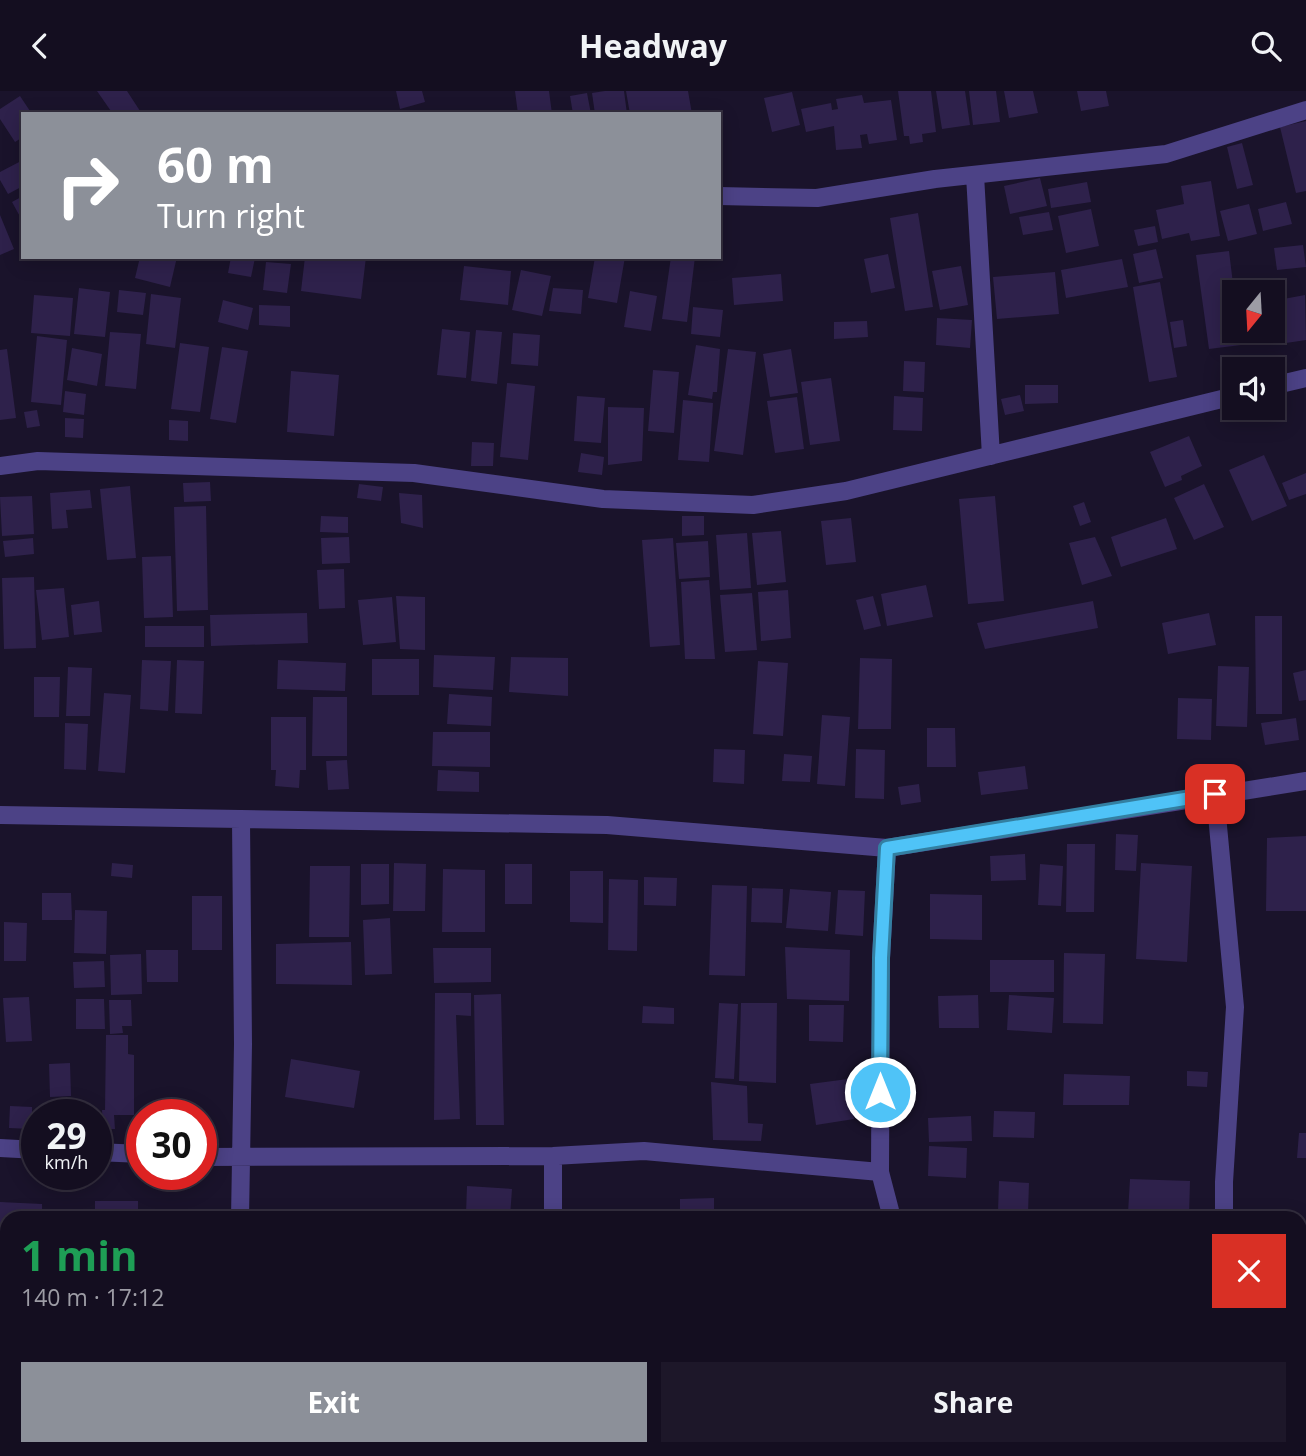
<!DOCTYPE html>
<html lang="en">
<head>
<meta charset="utf-8">
<style>
  :root { --surface:#140e20; --page:#1d1729; --text:#f1f3f6; --muted:#9d9ca5; --line:#332e3e; --accent:#8c9099 }
  body { margin:0; font-family:"Open Sans",sans-serif; background:var(--page); color:var(--text); height:100vh; display:flex; flex-direction:column; font-size:26px; white-space:nowrap }
  * { box-sizing:border-box; margin:0 }
  p { font-size:23px; color:var(--muted) }
  .icon { flex:none; width:38px; height:38px; fill:none; stroke:currentColor; stroke-width:2; stroke-linecap:round; stroke-linejoin:round }
  .map { position:relative; flex:1; overflow:hidden }
  .details { position:absolute; left:0px; top:1120px; width:1307px; height:245px; display:flex; flex-direction:column; background:var(--surface); border-radius:21px 21px 0 0; box-shadow:0 4px 18px #0003,0 0 0 2px var(--line) }
  .details>* { flex:none }
  .guide { position:absolute; left:21px; top:21px; width:700px; height:147px; border-radius:0px; box-shadow:0 4px 18px #0003,0 0 0 2px var(--line); background:#8c9099; color:#fff; overflow:hidden }
  .needle { width:46px; rotate:198deg }
  .tools { position:absolute; left:1222px; top:189px; display:grid; gap:14px }
  .tools a { display:grid; place-items:center; width:63px; height:63px; border-radius:0px; background:var(--surface); box-shadow:0 4px 18px #0003,0 0 0 2px var(--line); font-size:35px }
  .speed { position:absolute; left:21px; top:1008px; display:flex; gap:14px; font-size:35px; font-weight:700; text-align:center }
  .speed>* { display:grid; place-content:center; width:91px; height:91px; border-radius:50%; background:var(--surface); box-shadow:0 4px 18px #0003,0 0 0 2px var(--line); line-height:1 }
  .speed small { font-size:18px; font-weight:400 }
  .speed .limit { border:10px solid #d22; background:#fff; color:#111 }
  .pin { position:absolute; display:grid; place-items:center; width:60px; height:60px; color:#fff; margin:-30px; border-radius:14px; box-shadow:0 4px 10px #0006 }
  .me { position:absolute; width:77px; margin:-38px; rotate:0deg; stroke-linejoin:round; filter:drop-shadow(0 0 5px #0008) }
  .turn { display:flex; align-items:center; gap:24px; height:147px; padding:0 21px; font-size:32px }
  .turn .icon { width:91px; height:91px; stroke-width:2.5 }
  .turn b { display:block; font-size:49px; line-height:60px }
  .round { display:grid; place-items:center; flex:none; width:74px; height:74px; border-radius:0px; background:var(--page) }
  .headline { display:flex; align-items:center; justify-content:space-between; height:119px; padding:0 21px }
  h1 { font-size:42px; font-weight:700; line-height:52px; color:#1e9e55 }
  .cta { display:flex; gap:14px; margin-top:auto; padding:14px 21px }
  .cta a { flex:1; height:80px; border-radius:0px; background:var(--accent); color:#fff; font-size:28px; font-weight:700; line-height:80px; text-align:center }
  .cta a+a { background:var(--page); color:var(--text) }
  header { display:flex; justify-content:space-between; align-items:center; height:91px; padding:0 21px; background:var(--surface); font-size:32px; font-weight:700 }
  .map>svg:first-child { display:block }
</style>
</head>
<body>
<header><svg class="icon" aria-label="back" viewBox="0 0 24 24"><path d="M15 5l-7 7 7 7"/></svg>Headway<svg class="icon" aria-label="search" viewBox="0 0 24 24"><circle cx="10" cy="10" r="6"/><path d="M15 15l6 6"/></svg></header>
<div class="map">
<svg width="1306" height="1365" viewBox="0 0 1306 1365">
  <rect width="100%" height="100%" fill="#1a132b"/>
  <path fill="#2e214b" d="M97,0H127L142,23H113Z
    M396,0H422L425,11L400,18Z
    M515,0H549L552,23H518Z
    M605,0H624L627,23H595L592,2Z
    M626,0H688L692,23H630Z
    M898,0H931L936,41L922,43L923,51L910,53L909,45H904Z
    M936,0H965L970,34L942,38Z
    M969,0H996L1000,31L973,34Z
    M1004,0H1033L1038,22L1009,27Z
    M1077,0H1106L1109,15L1081,20Z
    M792,1L800,34L772,41L764,7Z
    M587,2L591,23H573L570,5Z
    M862,4L864,12L891,9L897,49L869,53L867,43L860,44L862,57L836,59L834,35L806,41L801,18L831,12L832,19L838,18L836,8Z
    M20,5L32,23H23V46L15,51L0,28V18Z
    M1306,30V100L1296,102L1280,36Z
    M1242,52L1253,94L1237,98L1227,56Z
    M23,69V95L8,103L0,89V81Z
    M1040,87L1047,115L1010,123L1004,95Z
    M1211,90L1220,145L1191,150L1189,142L1162,148L1156,119L1184,113L1181,95Z
    M1087,91L1091,111L1051,117L1048,98Z
    M23,105V131L12,111Z
    M1286,111L1292,133L1263,140L1258,118Z
    M1249,113L1257,143L1228,150L1220,120Z
    M1091,118L1099,155L1066,162L1058,125Z
    M1049,121L1053,139L1023,144L1019,126Z
    M918,122L933,216L905,220L890,127Z
    M0,124L14,158L0,164Z
    M1155,135L1158,151L1138,155L1134,139Z
    M1303,154L1306,176L1277,179L1274,157Z
    M1156,158L1163,187L1139,192L1133,163Z
    M1229,160L1234,201V240H1239L1241,254L1209,258L1196,164Z
    M888,163L895,197L871,202L864,168Z
    M140,166H177L170,196L135,187Z
    M231,166L255,167L251,186L228,182Z
    M305,166H366L361,208L301,200Z
    M595,166H625L617,212L588,207Z
    M671,166H695L687,231L662,228Z
    M1122,168L1128,196L1066,207L1061,179Z
    M266,171L291,173L287,202L263,199Z
    M464,175L511,180L508,214L460,209Z
    M961,175L968,214L940,219L932,180Z
    M521,179L551,185L542,225L512,219Z
    M1055,181L1059,223L997,228L993,186Z
    M781,183L783,210L734,214L732,187Z
    M1160,191L1177,286L1149,291L1133,196Z
    M79,197L110,201L105,246L74,243Z
    M553,197L583,199L581,223L549,220Z
    M119,199L146,202L143,224L117,221Z
    M630,200L657,205L651,240L624,236Z
    M151,203L181,207L175,257L146,253Z
    M34,204L73,207L70,245L31,242Z
    M1305,204L1306,249L1286,252L1278,209Z
    M223,209L253,217L248,239L218,231Z
    M259,214L290,215V236L259,234Z
    M693,216L723,219L720,246L691,243Z
    M937,227L972,229L970,257L936,254Z
    M1183,229L1187,255L1174,257L1170,231Z
    M867,230L868,246L834,248V231Z
    M1272,234L1276,249L1258,253L1256,240H1272Z
    M442,238L470,241L466,287L437,284Z
    M476,239L502,241L497,293L471,290Z
    M110,241L141,243L136,298L105,295Z
    M513,242L540,244L538,275L511,273Z
    M37,245L67,249L61,314L31,311Z
    M180,252L209,256L200,321L171,318Z
    M696,254L720,258L717,301H713L712,308L688,304Z
    M222,256L248,260L236,332L210,328Z
    M72,257L102,263L97,295L67,289Z
    M7,258L16,327L0,329V259Z
    M728,258L756,261L743,364L714,360Z
    M791,258L798,302L770,306L763,263Z
    M904,270L925,271L924,301L903,300Z
    M653,279L679,281L674,342L648,340Z
    M291,280L339,284L334,345L287,341Z
    M831,287L840,350L810,354L801,291Z
    M507,292L535,295L528,369L500,366Z
    M1025,294H1058V312L1025,313Z
    M65,300L86,303L84,324L63,321Z
    M1020,304L1024,320L1005,324L1001,308Z
    M577,305L605,307L601,352L574,350Z
    M894,305L923,307L922,340L893,339Z
    M797,306L804,358L775,362L767,310Z
    M683,309L713,312L709,371L678,369Z
    M608,316L644,317L642,370L608,374Z
    M37,319L40,335L27,337L24,321Z
    M65,327L84,328L83,347L65,346Z
    M169,329L188,330V350L169,349Z
    M1189,345L1202,375L1181,385L1182,389L1165,396L1150,361Z
    M472,351L494,352L493,375H471Z
    M581,362L604,366L602,384L578,381Z
    M1264,364L1287,415L1252,430L1229,379Z
    M1306,382V403L1289,409L1282,392Z
    M210,391L211,410L184,411L183,392Z
    M359,393L383,396L381,410L357,407Z
    M1204,393L1224,436L1194,449L1174,407Z
    M130,395L136,467L107,469L100,398Z
    M90,399L92,417L66,419L68,437L52,438L50,402Z
    M399,402L422,404L423,437L401,432Z
    M32,405L34,443L2,445L0,406Z
    M995,405L1004,510L968,513L959,408Z
    M1084,411L1091,431L1080,435L1073,415Z
    M206,415L208,519L177,520L174,416Z
    M321,425L348,426V442L320,441Z
    M682,425H704V444L682,445Z
    M851,427L856,471L826,474L821,430Z
    M1166,427L1177,458L1121,476L1111,446Z
    M781,440L786,491L757,494L752,442Z
    M747,442L751,497L720,499L716,444Z
    M349,446L350,472L322,473L321,447Z
    M1095,446L1112,485L1082,494L1069,452Z
    M33,447L34,463L5,466L3,450Z
    M673,447L680,554L650,556L642,449Z
    M708,450L710,486L679,488L676,452Z
    M171,465L173,526L144,527L142,466Z
    M344,478L345,517L319,518L317,479Z
    M34,486L36,557L4,558L2,487Z
    M709,489L715,568H685L681,491Z
    M926,494L933,526L887,535L881,503Z
    M64,497L69,546L42,549L36,499Z
    M788,499L791,547L761,550L758,501Z
    M752,502L757,559L725,561L720,504Z
    M396,505L425,506V559L400,558Z
    M873,505L881,535L864,539L856,509Z
    M392,506L396,551L363,554L358,509Z
    M99,510L102,541L74,544L71,514Z
    M1093,510L1098,537L985,558L977,532Z
    M307,522L308,552L211,555L210,524Z
    M1209,522L1216,554L1168,563L1162,532Z
    M1255,525H1282V623H1256Z
    M145,535H204V556H145Z
    M434,564L495,566L493,599L433,596Z
    M511,566L568,567V605L509,601Z
    M860,567L892,568L891,638H858Z
    M372,568H419V604H372Z
    M142,569L171,570L168,620L140,618Z
    M177,569L204,570L202,623L175,622Z
    M278,569L346,572L345,600L277,598Z
    M758,570L788,572L783,645L753,643Z
    M1218,575L1249,576L1247,636L1216,635Z
    M68,576L92,577L90,625H66Z
    M1306,579V609L1299,610L1293,582Z
    M34,586H60L59,626H34Z
    M104,602L131,604L125,682L98,680Z
    M449,603L492,606L491,635L447,633Z
    M313,606H347V665H312Z
    M1178,607L1212,608L1211,649L1177,648Z
    M822,624L850,626L845,695L817,693Z
    M271,626H306V679H300L299,697L275,695L276,679H271Z
    M1296,627L1299,649L1265,654L1261,632Z
    M65,632L88,633L86,679L64,678Z
    M927,637H955L956,676H927Z
    M433,641H490V676L432,675Z
    M714,658L745,659L744,693L713,691Z
    M856,658L885,659L884,708L855,707Z
    M784,663L812,665L810,691L782,690Z
    M347,669L349,698L328,699L326,670Z
    M1025,675L1028,698L981,704L978,681Z
    M438,679L479,681V701L437,700Z
    M919,693L921,711L901,714L898,696Z
    M1116,743L1138,744L1136,780L1115,779Z
    M1306,745V820H1266L1267,747Z
    M1067,753H1095L1094,821H1066Z
    M1025,763L1026,789L991,790L990,765Z
    M112,772L133,774L132,787L111,785Z
    M394,772L426,773L425,820H393Z
    M1141,772L1192,775L1187,871L1136,868Z
    M361,773H389V813L361,814Z
    M505,773H532V813H505Z
    M1040,773L1063,775L1061,815L1038,814Z
    M310,775H350L349,846H309Z
    M443,778L485,779V841H442Z
    M570,780H603V832L570,831Z
    M644,786L677,787L676,815L644,814Z
    M609,788L638,789L637,860L608,859Z
    M712,794L747,795L745,885L709,884Z
    M752,797L783,798L782,832L751,831Z
    M790,798L831,801L828,840L786,837Z
    M838,799L865,800L863,845L835,843Z
    M42,802H71L72,829H42Z
    M930,803L982,804V849L930,848Z
    M192,805H222V859H192Z
    M75,819L107,820L106,863L74,862Z
    M390,827L392,883L365,884L363,829Z
    M4,831L27,832L26,870H4Z
    M351,851L352,894L276,893V853Z
    M785,856L850,859L849,910L787,908Z
    M433,857H491V891L434,892Z
    M146,859H178V891H147Z
    M1064,862L1105,863L1103,933L1063,932Z
    M141,863L142,903L111,904L110,864Z
    M990,869H1054V901H990Z
    M104,870L105,896L74,897L73,871Z
    M435,902H471V925L456,924L460,1028L434,1029Z
    M501,903L504,1034H476L474,904Z
    M978,904L979,937H939L938,905Z
    M1009,904L1054,907L1052,942L1007,939Z
    M29,906L32,950L6,951L3,907Z
    M76,908H104L105,938H76Z
    M109,909H131L132,935H122L123,942L110,943Z
    M719,912L738,913L734,988L715,987Z
    M741,912H777L776,992L739,990Z
    M809,914H844L843,951L809,950Z
    M643,915L674,917V933L642,932Z
    M106,944H128V963L134,964V1024H114L115,1038H103L102,1019H105Z
    M291,968L360,980L354,1017L285,1006Z
    M70,972L71,1005L50,1006L49,973Z
    M1187,980L1208,981L1207,996L1187,995Z
    M1064,983L1130,985L1129,1014H1063Z
    M848,988L854,1028L816,1034L810,993Z
    M711,991L747,995L748,1032L763,1033L761,1050L713,1049Z
    M10,1015L32,1016V1038L9,1037Z
    M994,1020L1035,1021L1034,1047L993,1046Z
    M971,1025L972,1050L929,1051L928,1027Z
    M1299,1042H1306V1067H1297Z
    M929,1055L967,1057L966,1087L928,1085Z
    M1130,1088L1190,1090L1189,1125L1128,1122Z
    M999,1090L1029,1092L1028,1122L998,1121Z
    M467,1095L512,1098L510,1126L466,1123Z
    M714,1107V1127H680V1108Z
    M95,1110H138V1127H95Z
    M0,1111L42,1113V1127H7V1227H0Z
    M147,1123H188V1127H147Z
    M1300,1195H1306V1225H1300Z
    M1300,1231H1306V1264H1300Z
    M100,1358H131L130,1364L99,1362Z
    M405,1358H426L425,1365H404Z
    M438,1358H504L503,1365H437Z
    M605,1358H695V1365H605Z"/>
  <g fill="none" stroke-linecap="round" stroke-linejoin="round">
    <path stroke="#4c4286" stroke-width="18" d="M975,84L991,365
      M719,105L817,107L935,88L1166,63L1306,19
      M1272,295L1306,287
      M0,375L38,370L414,382L603,408L753,414L846,400L1234,305
      M1215,703L1235,916L1224,1091V1127
      M0,724L607,734L887,757L1306,690
      M887,757L881,867L880,1081L892,1127
      M0,1057L37,1059
      M96,1061L142,1063
      M201,1066L553,1065L644,1060L880,1081
      M240,1127L243,953L241,729
      M553,1127V1065
      M236,1365V1358
      M552,1365V1358
      M896,1365V1358
      M1221,1365V1358"/>
  </g>
  <g fill="none" stroke-linecap="round" stroke-linejoin="round">
    <defs>
      <path id="route" d="M880,1001L881,867L887,757L1215,703"/>
    </defs>
    <use href="#route" stroke="#337fa1" stroke-width="18"/>
    <use href="#route" stroke="#4fc3f7" stroke-width="12"/>
  </g>
</svg>
<div class="tools">
<a><svg class="needle" viewBox="-14 -14 28 28"><path d="M0-13l5 13h-10z" fill="#e53935"/><path d="M0 13l5-13h-10z" fill="#9d9ca5"/></svg></a>
<a><svg class="icon" aria-label="sound" viewBox="0 0 24 24"><path d="M4 9h4l5-4v14l-5-4H4zM17 9q2 3 0 6"/></svg></a>
</div>
<div class="speed"><div>29<small>km/h</small></div><div class="limit">30</div></div>
<div class="pin" style="left:1215px;top:703px;background:#d93025"><svg class="icon" aria-label="arrive" viewBox="0 0 24 24"><path d="M6 21V4h12l-3 4 3 4H6"/></svg></div>
<svg class="me" style="left:880px;top:1001px" viewBox="-20 -20 40 40"><circle r="17" fill="#4fc3f7" stroke="#fff" stroke-width="3"/><path d="M0-11L8 9 0 5-8 9z" fill="#fff"/></svg>
<div class="guide">
<div class="turn"><svg class="icon" aria-label="right" viewBox="0 0 24 24"><path d="M7 20v-9h11M14 6l5 5-5 5"/></svg><div><b>60 m</b>Turn right</div></div>
</div>
<section class="details">
<div class="headline"><div><h1>1 min</h1><p>140 m · 17:12</p></div><a class="round" style="background:#d93025;color:#fff"><svg class="icon" aria-label="close" viewBox="0 0 24 24"><path d="M6 6l12 12M18 6L6 18"/></svg></a></div>
<div class="cta"><a>Exit</a><a>Share</a></div>
</section>
</div>
</body>
</html>
